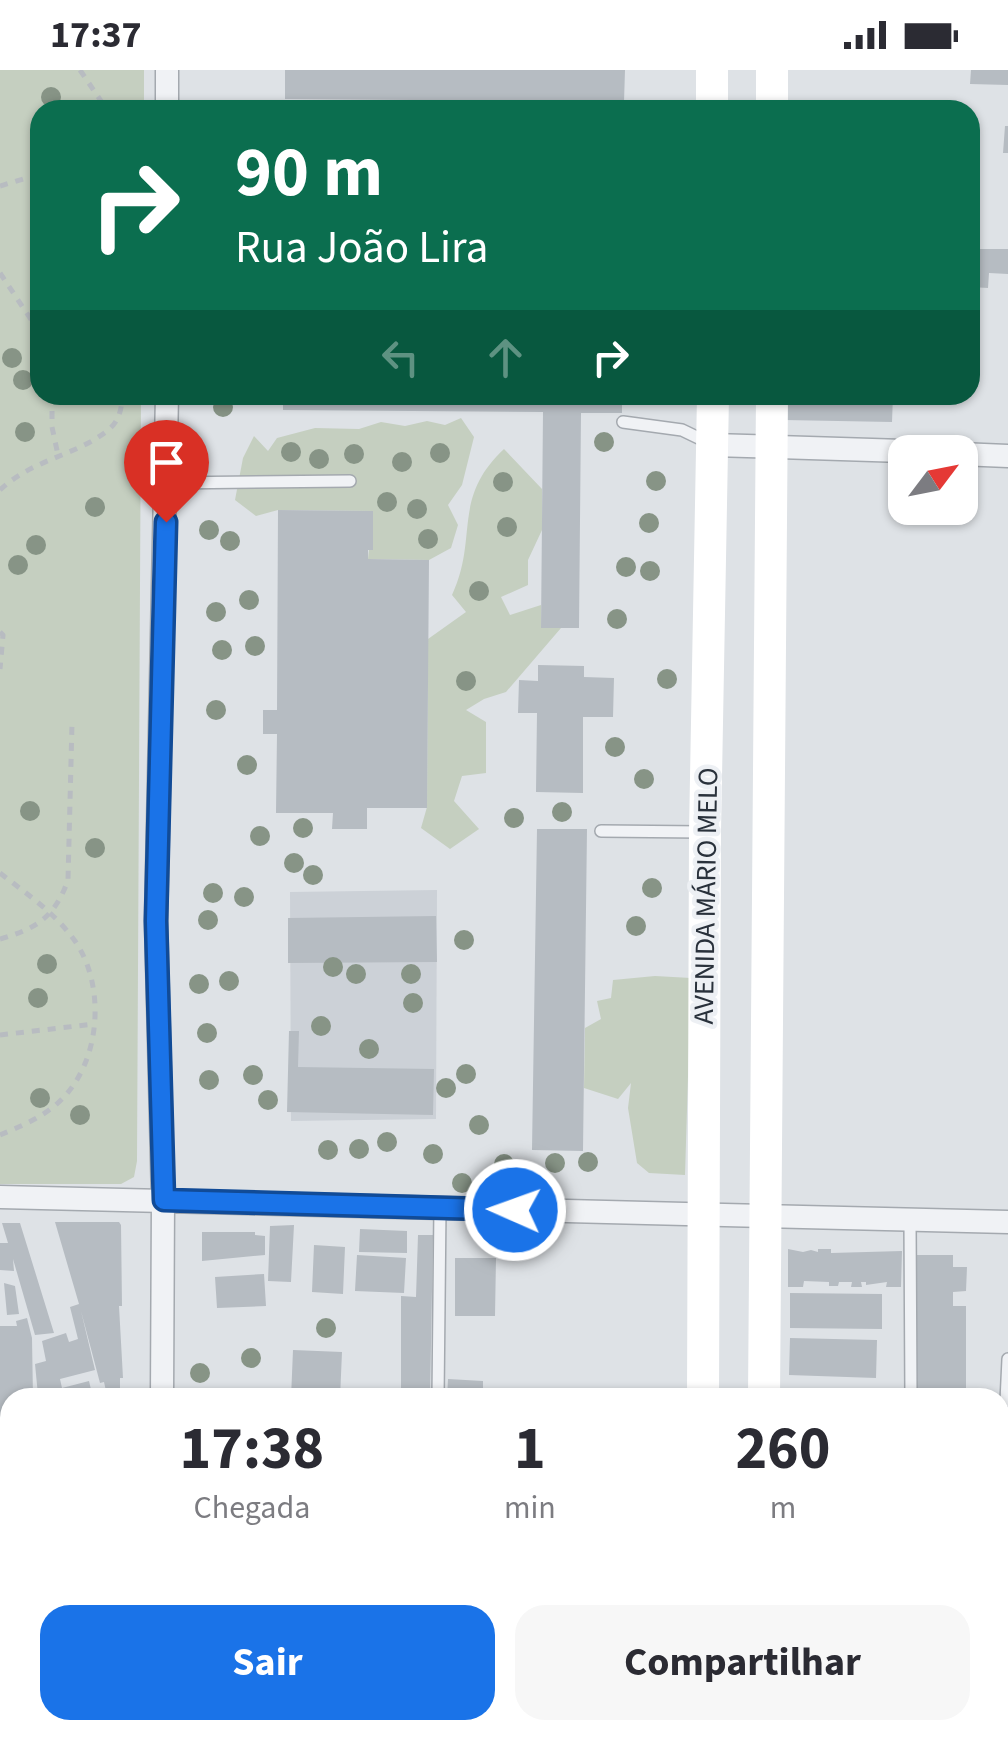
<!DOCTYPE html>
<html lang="pt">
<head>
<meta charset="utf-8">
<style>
  :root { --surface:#fff; --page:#f7f7f7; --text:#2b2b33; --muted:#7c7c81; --accent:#1a73e8 }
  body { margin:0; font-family:"Source Sans 3",sans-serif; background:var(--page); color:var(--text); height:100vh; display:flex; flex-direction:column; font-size:38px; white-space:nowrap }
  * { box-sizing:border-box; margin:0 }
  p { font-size:32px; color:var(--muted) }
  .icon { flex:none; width:55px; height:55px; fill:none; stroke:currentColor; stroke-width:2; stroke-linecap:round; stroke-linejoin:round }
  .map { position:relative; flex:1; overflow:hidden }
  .panel { position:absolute; left:0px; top:1318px; width:1010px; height:352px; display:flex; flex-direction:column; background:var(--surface); border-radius:30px 30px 0 0; box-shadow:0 2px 8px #0004 }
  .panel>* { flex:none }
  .top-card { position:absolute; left:30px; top:30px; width:950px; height:305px; border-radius:30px; box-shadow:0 2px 8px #0004; background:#0b6e4f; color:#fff; overflow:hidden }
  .needle { width:65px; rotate:58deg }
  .controls { position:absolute; left:888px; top:365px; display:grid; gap:20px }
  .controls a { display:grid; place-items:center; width:90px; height:90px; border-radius:20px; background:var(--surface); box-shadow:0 2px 8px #0004; font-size:50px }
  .pin { position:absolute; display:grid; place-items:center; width:85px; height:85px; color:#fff; margin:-102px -42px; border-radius:50% 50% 50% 0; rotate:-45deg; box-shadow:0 0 10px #0007 }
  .pin .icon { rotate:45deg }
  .me { position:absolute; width:110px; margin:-55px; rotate:272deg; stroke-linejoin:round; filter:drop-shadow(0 0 8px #0008) }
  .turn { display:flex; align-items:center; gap:35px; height:210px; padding:0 40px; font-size:45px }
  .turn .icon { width:130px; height:130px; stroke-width:2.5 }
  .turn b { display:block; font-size:70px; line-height:85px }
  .lanes { display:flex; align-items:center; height:95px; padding:0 40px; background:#0003; justify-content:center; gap:50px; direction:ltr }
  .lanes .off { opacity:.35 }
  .eta { display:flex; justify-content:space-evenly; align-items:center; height:170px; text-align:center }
  .eta b { font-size:60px; font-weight:700; line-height:70px }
  .action { display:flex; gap:20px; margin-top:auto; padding:20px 40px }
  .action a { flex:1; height:115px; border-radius:30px; background:var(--accent); color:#fff; font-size:40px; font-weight:700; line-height:115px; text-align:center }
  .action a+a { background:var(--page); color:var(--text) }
  .status { display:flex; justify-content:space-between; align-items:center; height:70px; padding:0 50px; background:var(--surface); direction:ltr }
  .status svg { height:28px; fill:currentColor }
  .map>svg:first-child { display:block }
</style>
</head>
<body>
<div class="status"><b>17:37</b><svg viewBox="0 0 49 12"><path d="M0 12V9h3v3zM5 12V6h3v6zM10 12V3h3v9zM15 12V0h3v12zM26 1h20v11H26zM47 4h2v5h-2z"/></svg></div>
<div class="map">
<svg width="1008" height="1669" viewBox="0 0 1008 1669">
  <rect width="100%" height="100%" fill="#dee2e6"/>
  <path fill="#ccd1d7" d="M437,820L436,1049L291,1051L290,822Z"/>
  <path fill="#c5cfc0" d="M0,0H144V40H40V325H141L137,1091L134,1107L121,1114H0Z
    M461,348L474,367L462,415L448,435L458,455L451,478L429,490L368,489L373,441L278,440L256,446L235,430L243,388L254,366L268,381L277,368L315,358L359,359L381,352L405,356L427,351L445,355Z
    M504,379L542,419V460L528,490V515L501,527L510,545L541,535V558H561L506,622L484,629L466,640L486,652V703L462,706L454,731L479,759L450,779L421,758L427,737L428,569L466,542L452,525C479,467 451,429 504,379Z
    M655,906L691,908L685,1105L649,1103L637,1093L628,1038L631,1013L618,1029L584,1018L585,958L601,949L597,931L611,928L613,910Z"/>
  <path fill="#b6bcc2" d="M285,0H625L624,32H590V40H546V31L285,29Z
    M971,0H1008V15L970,14Z
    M1005,56H1008V83H1003Z
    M970,179H1008V204L989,203L988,218L970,217Z
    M283,325H622V343H581L579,558H541L543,342L283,340Z
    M785,325H893L892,352L784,350Z
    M278,440L373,441V480H368V489L429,490L427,738H367V759H332L333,743H276L277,664H263V640H277Z
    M538,595L584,596V607L614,608L613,647H583V723L536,722L537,643H518L519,610L538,611Z
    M537,759H587L583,1081L532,1080Z
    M436,846L437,892L288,893V848Z
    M289,961H299L298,997L434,999L433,1045L287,1042Z
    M55,1152H119L121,1155L122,1236H119L123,1308H120V1328H102L101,1322L106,1321L104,1312L100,1313L81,1241L95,1300L60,1309L62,1318L89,1311L93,1328L38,1325L35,1294L46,1291L42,1271L66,1263L69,1272L78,1269L70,1237L79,1234Z
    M2,1153H20L54,1263L35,1265L13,1189L14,1201L0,1200V1173H8Z
    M294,1155L291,1212L268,1211L270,1156Z
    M360,1159L407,1161V1183L359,1182Z
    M202,1162H255V1165L265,1166V1185L202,1191Z
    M418,1165H433L430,1328H401V1226L416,1227Z
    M314,1175L345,1177L343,1224L312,1222Z
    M788,1179L803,1182L811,1180L818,1182V1179H831V1183L902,1181L901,1217H886L887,1212L866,1215V1212H861L862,1217H851L852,1212H839L838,1216H829V1212L804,1211L803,1217H788Z
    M357,1185L406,1188L404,1223L355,1221Z
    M916,1185H953V1197H967L966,1221L953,1222V1236H966V1319L952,1318L953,1328H915Z
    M455,1188H496L495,1246H455Z
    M264,1204L266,1236L217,1238L215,1207Z
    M4,1213L15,1216L19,1244L7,1245Z
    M790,1223L882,1224V1259L790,1258Z
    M27,1248L32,1268L33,1328H10V1420H0V1256H17L16,1251Z
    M790,1268L877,1270L876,1308L789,1305Z
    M293,1280L342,1282L340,1328H291Z
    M448,1309L483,1311V1328H447Z
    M1000,1624H1008V1669H958V1660H1000Z
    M12,1660H65V1669H12Z
    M233,1660H411L410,1669L233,1665Z
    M427,1660H519V1669H426Z
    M554,1660H620V1669H554Z"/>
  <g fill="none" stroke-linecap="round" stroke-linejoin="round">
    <defs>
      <path id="service" d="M623,352L682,360L709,373
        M167,413L350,411
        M601,761L702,762
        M910,1151L911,1328
        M438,1328L440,1137
        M1006,1331L1008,1289
        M636,1660V1669
        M911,1660V1669"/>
      <path id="minor" d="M167,0V40
        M713,375L935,382
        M960,384L1008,386
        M0,1127L1008,1152
        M162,1328L163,1130L156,851L167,325
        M0,1448H10
        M164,1660V1669"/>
    </defs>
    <use href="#service" stroke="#a4a9af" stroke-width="14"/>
    <use href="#minor" stroke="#a4a9af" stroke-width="25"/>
    <path stroke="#b8bcc1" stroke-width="5" stroke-dasharray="8 8" stroke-linecap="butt" d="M80,0L107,40
      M0,116L40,104
      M0,203L40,263
      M52,325V357L58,385
      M0,420C33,389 75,386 107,361C119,352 122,339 122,325
      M0,562L3,565L0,599
      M0,803C27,824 55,843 75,871C106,916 101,991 61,1030C44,1047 21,1056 0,1065
      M0,869C36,859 55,847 68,810L72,653
      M0,965L94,954"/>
    <use href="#service" stroke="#f0f2f5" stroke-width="11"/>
    <use href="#minor" stroke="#f0f2f5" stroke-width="22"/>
    <path stroke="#fff" stroke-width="32" d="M712,0V40
      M772,40V0
      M703,1328L705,762L713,325
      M764,1328L772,325
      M707,1660V1669
      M759,1669V1660"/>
  </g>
  <g fill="#879486">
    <circle cx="51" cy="27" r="10"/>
    <circle cx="12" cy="288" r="10"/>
    <circle cx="23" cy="310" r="10"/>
    <circle cx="223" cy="337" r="10"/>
    <circle cx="25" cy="362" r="10"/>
    <circle cx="604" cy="372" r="10"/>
    <circle cx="291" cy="382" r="10"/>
    <circle cx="440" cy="383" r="10"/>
    <circle cx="354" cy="384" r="10"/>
    <circle cx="319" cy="389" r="10"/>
    <circle cx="402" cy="392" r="10"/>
    <circle cx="656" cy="411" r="10"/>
    <circle cx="503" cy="412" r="10"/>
    <circle cx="387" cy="432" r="10"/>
    <circle cx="95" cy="437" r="10"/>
    <circle cx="417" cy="439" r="10"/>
    <circle cx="649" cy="453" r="10"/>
    <circle cx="507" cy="457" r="10"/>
    <circle cx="209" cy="460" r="10"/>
    <circle cx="428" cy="469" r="10"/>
    <circle cx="230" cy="471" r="10"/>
    <circle cx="36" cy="475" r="10"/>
    <circle cx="18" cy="495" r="10"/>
    <circle cx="626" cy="497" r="10"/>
    <circle cx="650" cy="501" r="10"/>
    <circle cx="479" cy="521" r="10"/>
    <circle cx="249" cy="530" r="10"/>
    <circle cx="216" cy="542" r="10"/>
    <circle cx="617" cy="549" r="10"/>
    <circle cx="255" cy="576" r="10"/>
    <circle cx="222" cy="580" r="10"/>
    <circle cx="667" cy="609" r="10"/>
    <circle cx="466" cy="611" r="10"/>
    <circle cx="216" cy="640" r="10"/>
    <circle cx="615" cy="677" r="10"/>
    <circle cx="247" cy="695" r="10"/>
    <circle cx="644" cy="709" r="10"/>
    <circle cx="30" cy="741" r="10"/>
    <circle cx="562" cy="742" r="10"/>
    <circle cx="514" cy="748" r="10"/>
    <circle cx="303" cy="758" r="10"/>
    <circle cx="260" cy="766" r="10"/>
    <circle cx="95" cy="778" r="10"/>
    <circle cx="294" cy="793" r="10"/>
    <circle cx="313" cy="805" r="10"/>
    <circle cx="652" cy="818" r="10"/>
    <circle cx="213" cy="823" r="10"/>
    <circle cx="244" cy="827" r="10"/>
    <circle cx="208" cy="850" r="10"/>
    <circle cx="636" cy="856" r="10"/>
    <circle cx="464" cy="870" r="10"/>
    <circle cx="47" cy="894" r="10"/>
    <circle cx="333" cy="897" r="10"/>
    <circle cx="356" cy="904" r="10"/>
    <circle cx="411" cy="904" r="10"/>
    <circle cx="229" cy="911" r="10"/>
    <circle cx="199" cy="914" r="10"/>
    <circle cx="38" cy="928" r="10"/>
    <circle cx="413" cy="933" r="10"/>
    <circle cx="321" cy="956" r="10"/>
    <circle cx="207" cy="963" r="10"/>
    <circle cx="369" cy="979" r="10"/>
    <circle cx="466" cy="1004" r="10"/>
    <circle cx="253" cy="1005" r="10"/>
    <circle cx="209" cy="1010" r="10"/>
    <circle cx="446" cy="1018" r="10"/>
    <circle cx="40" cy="1028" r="10"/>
    <circle cx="268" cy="1030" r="10"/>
    <circle cx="80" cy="1045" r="10"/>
    <circle cx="479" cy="1055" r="10"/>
    <circle cx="387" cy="1072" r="10"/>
    <circle cx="359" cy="1079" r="10"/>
    <circle cx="328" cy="1080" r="10"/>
    <circle cx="433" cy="1084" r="10"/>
    <circle cx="588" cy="1092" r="10"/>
    <circle cx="555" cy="1093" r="10"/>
    <circle cx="504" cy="1094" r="10"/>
    <circle cx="462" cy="1113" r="10"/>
    <circle cx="326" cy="1258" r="10"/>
    <circle cx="251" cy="1288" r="10"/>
    <circle cx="200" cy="1303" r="10"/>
  </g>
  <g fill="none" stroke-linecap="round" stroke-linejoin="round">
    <defs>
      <path id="route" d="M166,452L156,851L164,1130L515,1140"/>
    </defs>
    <use href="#route" stroke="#114b97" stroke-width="25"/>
    <use href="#route" stroke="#1a73e8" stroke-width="18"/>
  </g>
  <g text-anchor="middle" stroke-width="9" stroke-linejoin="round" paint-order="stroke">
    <g font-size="28" fill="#29313b" stroke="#edf0f4">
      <text transform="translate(705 826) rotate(-89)" y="10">AVENIDA MÁRIO MELO</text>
    </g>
  </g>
</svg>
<div class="controls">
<a><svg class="needle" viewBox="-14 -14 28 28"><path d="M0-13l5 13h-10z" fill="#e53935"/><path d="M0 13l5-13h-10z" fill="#7c7c81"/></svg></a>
</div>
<div class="pin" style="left:166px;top:452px;background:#d93025"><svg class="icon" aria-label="arrive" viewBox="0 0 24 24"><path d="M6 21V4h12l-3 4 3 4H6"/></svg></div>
<svg class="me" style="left:515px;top:1140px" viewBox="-20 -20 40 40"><circle r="17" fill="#1a73e8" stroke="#fff" stroke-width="3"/><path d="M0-11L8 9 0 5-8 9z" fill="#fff"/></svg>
<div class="top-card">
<div class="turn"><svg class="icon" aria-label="right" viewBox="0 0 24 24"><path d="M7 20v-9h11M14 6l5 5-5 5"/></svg><div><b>90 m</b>Rua João Lira</div></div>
<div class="lanes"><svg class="icon off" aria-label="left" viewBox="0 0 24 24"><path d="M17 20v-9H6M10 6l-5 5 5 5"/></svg><svg class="icon off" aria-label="ahead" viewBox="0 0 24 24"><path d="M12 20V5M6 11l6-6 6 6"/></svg><svg class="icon" aria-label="right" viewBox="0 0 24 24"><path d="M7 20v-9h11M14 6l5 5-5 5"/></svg></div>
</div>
<section class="panel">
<div class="eta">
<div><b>17:38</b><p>Chegada</p></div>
<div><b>1</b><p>min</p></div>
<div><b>260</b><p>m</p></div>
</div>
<div class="action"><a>Sair</a><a>Compartilhar</a></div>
</section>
</div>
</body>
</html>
